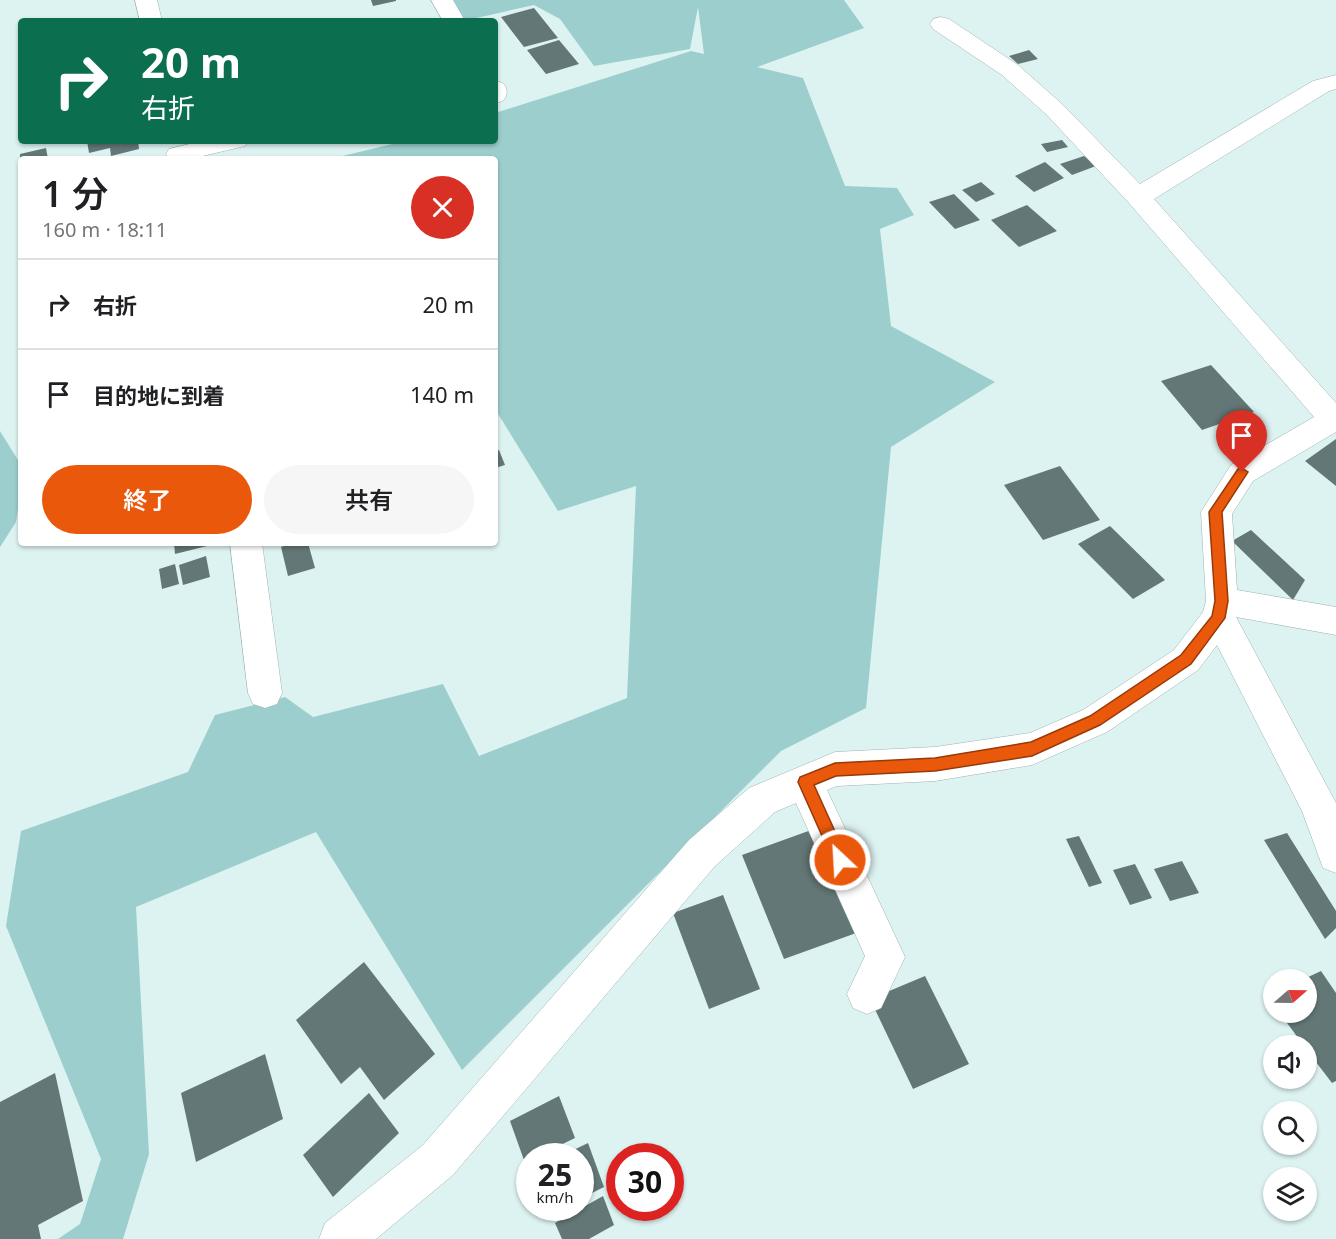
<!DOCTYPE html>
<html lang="ja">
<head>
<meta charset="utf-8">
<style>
  :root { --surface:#fff; --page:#f6f6f6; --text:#202124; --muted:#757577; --line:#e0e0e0; --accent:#ea580c }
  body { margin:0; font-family:"Noto Sans","Noto Sans JP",sans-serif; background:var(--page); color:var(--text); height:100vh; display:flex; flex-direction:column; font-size:22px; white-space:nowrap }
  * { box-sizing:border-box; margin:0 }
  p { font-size:20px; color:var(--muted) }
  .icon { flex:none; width:33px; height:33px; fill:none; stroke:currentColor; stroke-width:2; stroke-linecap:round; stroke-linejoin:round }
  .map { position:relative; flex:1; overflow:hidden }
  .panel { position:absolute; left:18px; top:156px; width:480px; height:390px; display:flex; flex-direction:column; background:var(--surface); border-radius:6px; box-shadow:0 2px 4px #0004 }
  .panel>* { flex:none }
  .guide { position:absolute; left:18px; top:18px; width:480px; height:126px; border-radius:6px; box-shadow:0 2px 4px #0004; background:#0b6e4f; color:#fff; overflow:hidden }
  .needle { width:39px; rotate:70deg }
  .buttons { position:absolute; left:1263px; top:969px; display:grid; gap:12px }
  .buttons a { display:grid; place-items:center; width:54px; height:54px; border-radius:50%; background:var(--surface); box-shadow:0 2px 4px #0004; font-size:30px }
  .speed { position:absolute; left:516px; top:1143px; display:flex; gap:12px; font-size:30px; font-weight:700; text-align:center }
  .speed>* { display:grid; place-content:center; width:78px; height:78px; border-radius:50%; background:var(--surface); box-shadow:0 2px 4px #0004; line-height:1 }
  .speed small { font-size:15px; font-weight:400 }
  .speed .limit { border:9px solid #d22; background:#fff; color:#111 }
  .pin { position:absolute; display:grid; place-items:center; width:51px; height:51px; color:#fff; margin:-62px -26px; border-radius:50% 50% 50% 0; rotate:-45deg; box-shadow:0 0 6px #0007 }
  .pin .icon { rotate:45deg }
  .me { position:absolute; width:66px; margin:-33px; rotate:335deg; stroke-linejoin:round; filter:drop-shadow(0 0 4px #0008) }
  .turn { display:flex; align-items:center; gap:21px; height:126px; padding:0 24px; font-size:27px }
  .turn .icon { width:78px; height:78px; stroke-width:2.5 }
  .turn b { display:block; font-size:42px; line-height:51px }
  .round { display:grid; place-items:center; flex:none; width:63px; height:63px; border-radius:32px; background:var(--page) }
  .summary { display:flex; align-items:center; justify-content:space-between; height:102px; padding:0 24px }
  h1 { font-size:36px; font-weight:600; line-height:45px }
  .cta { display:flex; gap:12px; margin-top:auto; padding:12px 24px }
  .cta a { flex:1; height:69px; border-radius:36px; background:var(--accent); color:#fff; font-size:24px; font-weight:600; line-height:69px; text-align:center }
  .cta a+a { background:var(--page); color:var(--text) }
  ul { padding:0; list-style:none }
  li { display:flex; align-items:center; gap:18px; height:90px; padding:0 24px; border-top:2px solid var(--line) }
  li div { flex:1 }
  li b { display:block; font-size:22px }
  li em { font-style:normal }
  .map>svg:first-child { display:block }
</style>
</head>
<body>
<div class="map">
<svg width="1336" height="1239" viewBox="0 0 1336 1239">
  <rect width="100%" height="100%" fill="#ddf3f2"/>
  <path fill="#9ccecd" d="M445,0H844L864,28L757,67L803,78L845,186L897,188L914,215L880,229L891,326L995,382L891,447L866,708L781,751L462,1070L316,832L136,907L149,1154L123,1239H58L80,1224L101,1159L6,926L21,831L188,772L215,715L285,697L313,717L443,684L479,756L627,698L636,486L558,511L495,409V159H330L405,141H495V113L691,51L704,54L698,7L690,49L594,66L560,19L534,5L463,21Z
    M0,431L21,465V489L16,522L0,547Z"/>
  <path fill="#637776" d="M371,0H396V1L373,6Z
    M534,8L558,38L524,47L501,17Z
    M559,40L579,64L546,74L527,50Z
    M1029,50L1038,59L1018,64L1009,56Z
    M1062,140L1068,147L1047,152L1041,144Z
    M87,141H138L139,149L111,156L110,148L89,153Z
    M46,148L48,159H20V154Z
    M1084,156L1096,166L1072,175L1060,164Z
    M1045,162L1064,178L1034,192L1015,176Z
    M981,182L995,194L976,202L962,190Z
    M954,194L980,220L955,229L929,202Z
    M1027,205L1057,231L1019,247L991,220Z
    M1211,365L1254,412L1202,430L1161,381Z
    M1336,439V486L1305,461Z
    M499,450L505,465L495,468V451Z
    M1060,466L1100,520L1043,540L1004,485Z
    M1110,526L1165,580L1133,599L1078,544Z
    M1251,530L1305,580L1293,600L1232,541Z
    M174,543H210L211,545L175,554Z
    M292,543H308L315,568L288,576L281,547Z
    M206,556L210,577L183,585L179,565Z
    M175,564L179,584L162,589L159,569Z
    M814,829L859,932L784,959L742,855Z
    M1287,833L1336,911V928L1325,939L1264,840Z
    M1079,836L1102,883L1089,887L1066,839Z
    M1182,861L1199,893L1170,901L1154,869Z
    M1135,864L1152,898L1130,905L1113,870Z
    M723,895L760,989L709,1009L673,913Z
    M364,962L435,1054L384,1100L360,1067L341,1084L296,1020Z
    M1321,971L1336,993V1081L1332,1083L1306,1049V1046H1304L1279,1012H1306V978Z
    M925,976L969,1064L913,1089L870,999Z
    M265,1054L283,1119L196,1162L181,1093Z
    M55,1073L83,1201L38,1225L41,1239H0V1102Z
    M369,1093L399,1133L333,1197L303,1155Z
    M559,1096L575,1138L538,1156H530V1161L525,1163L510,1121Z
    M588,1143L604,1187L580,1199V1156H561Z
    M603,1196L614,1225L589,1239H562L555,1223Z"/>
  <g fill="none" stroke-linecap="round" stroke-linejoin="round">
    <defs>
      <path id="minor" d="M135,0H157L162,21H140Z
        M431,0H453L465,21H443Z
        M941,17L949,19L1018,65L1062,104L1140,184L1313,81L1336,75V89L1329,91L1154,199L1336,403V432L1253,481L1232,514L1237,590L1336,607V635L1236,617L1336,803V873L1323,868L1302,811L1217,645L1198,670L1107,732L1032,765L935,781L837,786L827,790L905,957L881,1008L867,1014L853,1008L847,994L865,956L796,803L775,812L715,866L453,1175L376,1239H319L325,1223L423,1145L689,840L749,788L835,752L935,747L1030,733L1083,710L1174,650L1203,612L1206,601L1201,512L1231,465L1314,417L1129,203L1046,114L1002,75L933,29L930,24L933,19Z
        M495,81L503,83C508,90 508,94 503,101L495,103Z
        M202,141H248L245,146L190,159H169L166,154L169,149Z
        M230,543H262L282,693L277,704L265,708L253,704L248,693Z"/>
    </defs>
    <use href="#minor" stroke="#9eb3b2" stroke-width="1"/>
    <use href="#minor" fill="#fff" fill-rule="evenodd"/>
  </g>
  <path fill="#ea580c" stroke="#983908" stroke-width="1.5" d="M1242,468L1248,472L1222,512L1228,601L1225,618L1191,664L1100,725L1032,756L935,771L836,776L814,785L848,860L846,865L840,867L835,865L798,782L800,777L835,763L935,758L1031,742L1090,716L1181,655L1212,616L1215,601L1209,512L1238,469Z"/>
</svg>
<div class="buttons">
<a><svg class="needle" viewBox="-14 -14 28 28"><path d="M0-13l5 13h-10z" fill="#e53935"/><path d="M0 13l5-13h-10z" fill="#757577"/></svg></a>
<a><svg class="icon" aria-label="sound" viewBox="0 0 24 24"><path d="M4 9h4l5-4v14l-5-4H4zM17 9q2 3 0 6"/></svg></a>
<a><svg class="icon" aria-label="search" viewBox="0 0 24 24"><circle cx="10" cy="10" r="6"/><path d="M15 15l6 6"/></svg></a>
<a><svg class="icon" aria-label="layers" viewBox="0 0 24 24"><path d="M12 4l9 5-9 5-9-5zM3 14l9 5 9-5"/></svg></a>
</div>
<div class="speed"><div>25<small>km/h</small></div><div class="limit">30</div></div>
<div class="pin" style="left:1242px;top:472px;background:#d93025"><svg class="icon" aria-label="arrive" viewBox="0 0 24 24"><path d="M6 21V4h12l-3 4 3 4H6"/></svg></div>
<svg class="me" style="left:840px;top:860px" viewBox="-20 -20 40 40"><circle r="17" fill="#ea580c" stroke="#fff" stroke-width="3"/><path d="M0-11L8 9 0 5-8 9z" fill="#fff"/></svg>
<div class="guide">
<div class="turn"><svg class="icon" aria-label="right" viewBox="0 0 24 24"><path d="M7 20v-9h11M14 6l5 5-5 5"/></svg><div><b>20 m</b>右折</div></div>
</div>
<section class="panel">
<div class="summary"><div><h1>1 分</h1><p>160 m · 18:11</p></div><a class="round" style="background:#d93025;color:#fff"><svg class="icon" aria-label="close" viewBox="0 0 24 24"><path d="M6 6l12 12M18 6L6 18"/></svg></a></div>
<ul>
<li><svg class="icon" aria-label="right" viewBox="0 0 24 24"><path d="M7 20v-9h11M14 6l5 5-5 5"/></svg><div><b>右折</b></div><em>20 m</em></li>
<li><svg class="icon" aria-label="arrive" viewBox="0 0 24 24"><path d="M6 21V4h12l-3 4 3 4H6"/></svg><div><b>目的地に到着</b></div><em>140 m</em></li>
</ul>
<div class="cta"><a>終了</a><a>共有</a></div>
</section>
</div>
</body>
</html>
